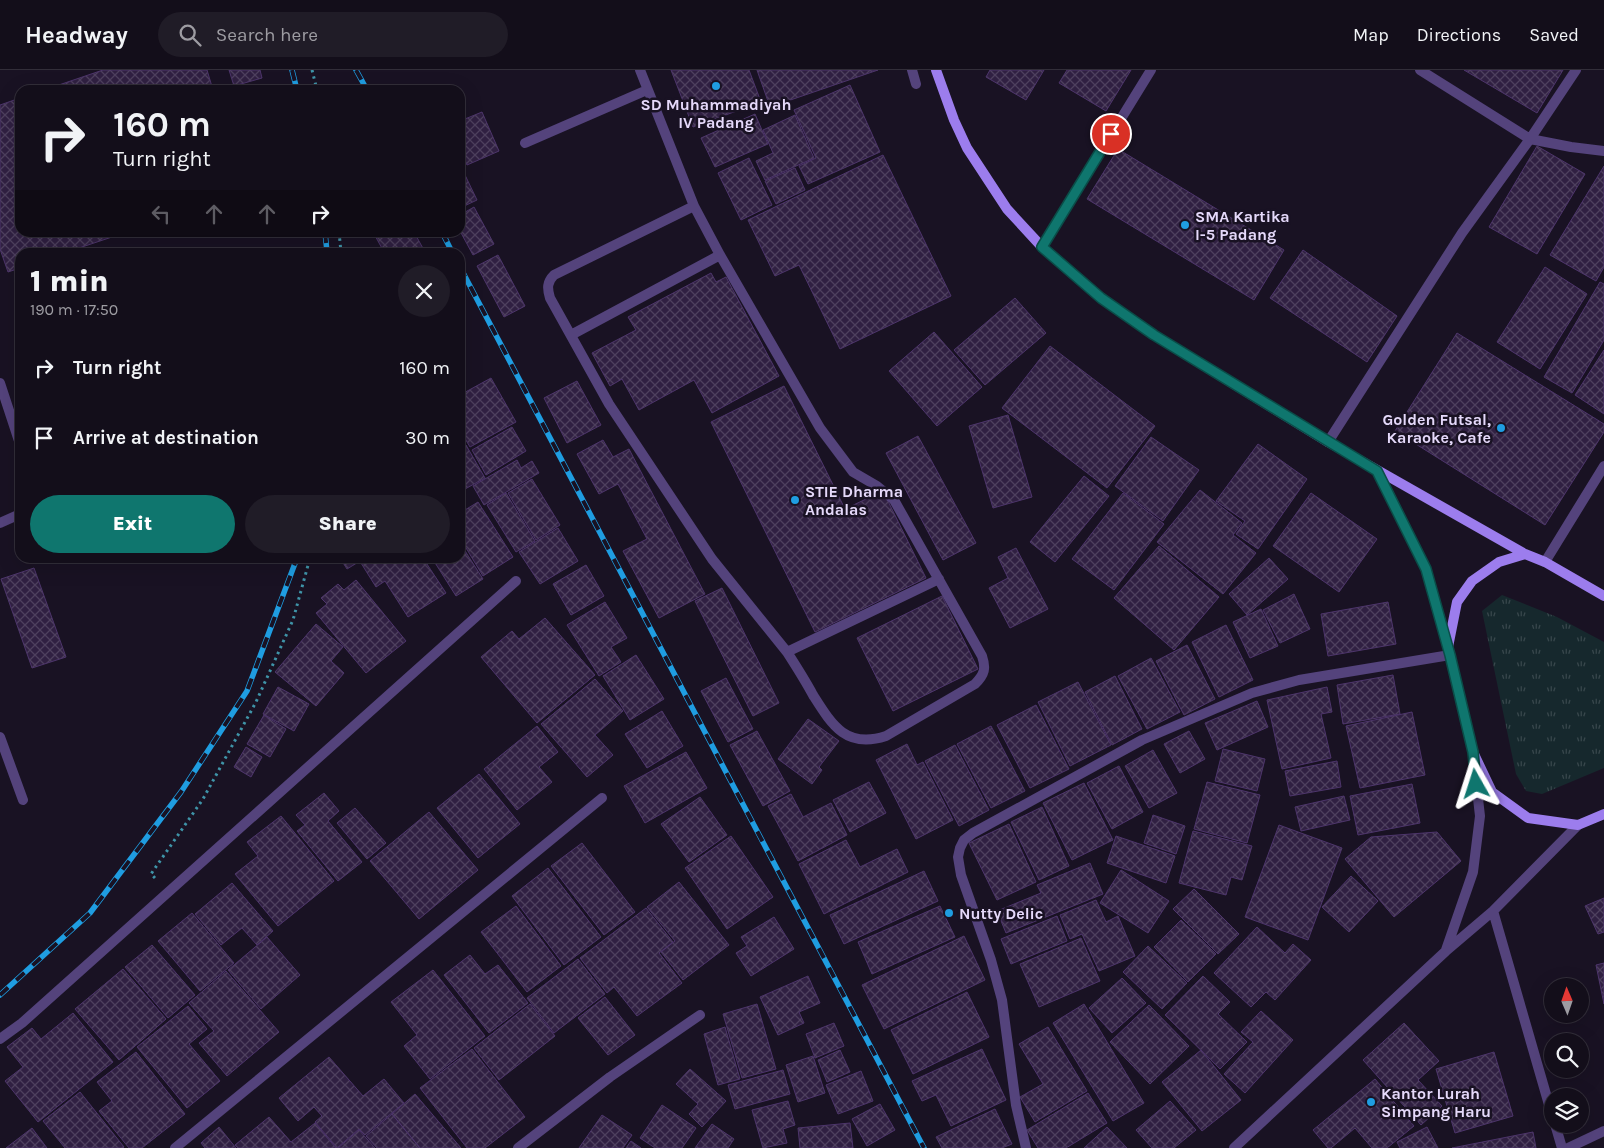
<!DOCTYPE html>
<html lang="en">
<head>
<meta charset="utf-8">
<style>
  :root { --surface:#130e1a; --page:#201c27; --text:#f1f3f6; --muted:#9d9ca2; --line:#322e39; --accent:#0f766e }
  body { margin:0; font-family:Karla,sans-serif; background:var(--page); color:var(--text); height:100vh; display:flex; flex-direction:column; font-size:19px; white-space:nowrap }
  * { box-sizing:border-box; margin:0 }
  p { font-size:16px; color:var(--muted) }
  .icon { flex:none; width:28px; height:28px; fill:none; stroke:currentColor; stroke-width:2; stroke-linecap:round; stroke-linejoin:round }
  .map { position:relative; flex:1; overflow:hidden }
  .details { position:absolute; left:15px; top:178px; width:450px; height:315px; display:flex; flex-direction:column; background:var(--surface); border-radius:15px; box-shadow:0 5px 20px #0002,0 0 0 1px var(--line) }
  .details>* { flex:none }
  .banner { position:absolute; left:15px; top:15px; width:450px; height:152px; border-radius:15px; box-shadow:0 5px 20px #0002,0 0 0 1px var(--line); background:#130e1a; color:var(--text); overflow:hidden }
  .needle { width:32px; rotate:358deg }
  .fabs { position:absolute; left:1544px; top:908px; display:grid; gap:10px }
  .fabs a { display:grid; place-items:center; width:45px; height:45px; border-radius:50%; background:var(--surface); box-shadow:0 5px 20px #0002,0 0 0 1px var(--line); font-size:25px }
  .pin { position:absolute; display:grid; place-items:center; width:42px; height:42px; color:#fff; margin:-21px; border:2px solid #fff; border-radius:50%; box-shadow:0 1px 5px #0007 }
  .me { position:absolute; width:55px; margin:-28px; rotate:354deg; stroke-linejoin:round; filter:drop-shadow(0 0 4px #0008) }
  .turn { display:flex; align-items:center; gap:18px; height:105px; padding:0 15px; font-size:22px }
  .turn .icon { width:65px; height:65px; stroke-width:2.5 }
  .turn b { display:block; font-size:35px; line-height:42px }
  .lanes { display:flex; align-items:center; height:48px; padding:0 15px; background:#0003; justify-content:center; gap:25px; direction:ltr }
  .lanes .off { opacity:.35 }
  .round { display:grid; place-items:center; flex:none; width:52px; height:52px; border-radius:26px; background:var(--page) }
  .summary { display:flex; align-items:center; justify-content:space-between; height:85px; padding:0 15px }
  h1 { font-size:30px; font-weight:800; line-height:38px }
  .primary-button { display:flex; gap:10px; margin-top:auto; padding:10px 15px }
  .primary-button a { flex:1; height:58px; border-radius:30px; background:var(--accent); color:#fff; font-size:20px; font-weight:800; line-height:58px; text-align:center }
  .primary-button a+a { background:var(--page); color:var(--text) }
  ul { padding:0; list-style:none }
  li { display:flex; align-items:center; gap:15px; height:70px; padding:0 15px }
  li div { flex:1 }
  li b { display:block; font-size:19px }
  li em { font-style:normal }
  header { display:flex; align-items:center; gap:30px; box-sizing:border-box; height:70px; padding:0 25px; background:var(--surface); border-bottom:1px solid var(--line) }
  header strong { font-size:24px }
  nav { display:flex; gap:28px; margin-inline-start:auto; font-size:18px }
  .search { width:350px; height:45px; background:var(--page); display:flex; align-items:center; gap:12px; box-sizing:border-box; padding:0 18px; border-radius:28px; color:var(--muted); font-size:19px }
  .map>svg:first-child { display:block }
</style>
</head>
<body>
<header>
<strong>Headway</strong>
<div class="search"><svg class="icon" aria-label="search" viewBox="0 0 24 24"><circle cx="10" cy="10" r="6"/><path d="M15 15l6 6"/></svg>Search here</div>
<nav><a>Map</a><a>Directions</a><a>Saved</a></nav>
</header>
<div class="map">
<svg width="1604" height="1078" viewBox="0 0 1604 1078">
  <defs>
    <pattern id="park-tufts" width="24" height="20" patternUnits="userSpaceOnUse" patternTransform="scale(1.25)"><rect width="24" height="20" fill="#16282d"/><path d="M3 7l-1-3M5 7V3M7 7l1-3M15 17l-1-3M17 17v-4M19 17l1-3" fill="none" stroke="#38474c"/></pattern>
    <pattern id="building-cross-hatch" width="8" height="8" patternUnits="userSpaceOnUse" patternTransform="scale(1.25)"><rect width="8" height="8" fill="#302042"/><path d="M0 0l8 8M0 8l8-8" fill="none" stroke="#4e405e"/></pattern>
  </defs>
  <rect width="100%" height="100%" fill="#191223"/>
  <path fill="url(#park-tufts)" d="M1502,525L1557,547L1604,572V698L1542,724L1526,721L1516,704L1482,541Z"/>
  <path fill="url(#building-cross-hatch)" stroke="#4d356b" d="M103,0H207L213,20H44Z
    M229,0H260L262,8L234,16Z
    M671,0H749L761,32L693,57Z
    M757,0H878L770,37Z
    M990,0H1044L1026,30L986,7Z
    M1067,0H1131L1106,41L1059,13Z
    M1464,0H1563L1537,43Z
    M850,15L880,82L808,114L799,96L816,88L794,40Z
    M20,28V162H127L67,182H20V198L8,202L0,179V35Z
    M482,42L499,81L467,95L460,78V51Z
    M755,44L768,74L715,97L701,68Z
    M795,45L814,88L765,110L756,91L773,83L763,60Z
    M1537,76L1585,104L1537,184L1489,157Z
    M1118,79L1284,180L1254,230L1087,129Z
    M883,85L951,226L840,279L799,195L775,206L748,150Z
    M749,88L772,135L741,150L718,103Z
    M1604,96V197L1596,211L1550,185Z
    M795,98L805,120L776,134L765,111Z
    M465,105L477,130L460,138V107Z
    M474,137L494,174L473,185L460,161V145Z
    M373,162H414L425,182H384Z
    M1303,180L1397,246L1367,292L1270,228Z
    M498,185L525,236L504,247L477,196Z
    M1545,197L1587,224L1540,299L1497,272Z
    M711,203L716,212L726,207L779,306L712,343L694,310L639,340L622,309L610,316L592,283L636,260L628,247Z
    M1600,212L1604,214V270L1572,323L1544,307Z
    M1015,228L1046,263L985,315L954,280Z
    M934,262L982,317L937,356L889,301Z
    M1457,263L1604,354V362L1545,455L1395,361Z
    M1050,276L1155,356L1107,418L1002,338Z
    M1604,280V344L1575,325Z
    M491,308L516,352L470,377L460,360V325Z
    M577,311L601,355L567,373L544,328Z
    M784,316L845,439L883,421L926,508L815,562L711,352Z
    M1008,345L1032,427L993,438L969,356Z
    M512,357L526,381L486,405L472,380Z
    M918,366L976,473L943,490L886,383Z
    M1151,367L1199,400L1163,451L1115,416Z
    M603,370L613,387L629,379L705,524L659,548L623,481L647,469L618,414L599,424L577,384Z
    M1258,374L1307,409L1258,479L1236,464L1245,451L1216,431Z
    M466,375L485,408L465,419L460,411V378Z
    M517,390L521,398L532,391L539,403L484,435L473,416Z
    M1084,406L1109,426L1055,492L1030,472Z
    M532,409L560,455L536,470L508,423Z
    M1200,420L1242,453L1233,465L1256,483L1223,524L1157,472Z
    M506,423L535,471L516,482L487,435Z
    M1123,423L1164,454L1114,520L1072,489Z
    M1311,423L1377,469L1339,522L1273,476Z
    M478,432L513,487L483,506L460,468V443Z
    M558,458L578,491L540,514L519,482Z
    M460,473L483,509L456,526L432,488H460Z
    M1159,476L1219,527L1174,580L1114,528Z
    M1016,478L1048,539L1010,558L989,518L1008,508L998,487Z
    M340,488H365L347,499Z
    M370,488H423L446,523L408,547L385,511L376,517L361,493Z
    M1269,488L1288,509L1247,545L1229,524Z
    M586,495L604,526L571,545L553,514Z
    M34,498L66,587L32,598L1,509Z
    M356,510L406,571L366,603L316,543L327,534L321,528L338,514L344,520Z
    M722,518L779,633L753,646L695,531Z
    M1294,524L1310,559L1280,573L1263,540Z
    M942,526L978,599L893,641L857,568Z
    M605,532L627,568L611,577L621,592L599,606L567,555Z
    M1388,532L1396,574L1328,586L1321,544Z
    M1261,539L1278,576L1250,588L1233,552Z
    M545,548L595,605L537,653L481,587L512,561L519,569Z
    M316,554L343,577L331,591L344,603L316,636L275,602Z
    M1226,555L1253,610L1219,627L1192,572Z
    M1187,575L1215,629L1184,645L1156,591Z
    M636,585L664,629L630,650L603,606Z
    M1151,588L1180,642L1147,659L1118,606Z
    M1393,605L1400,644L1343,654L1337,615Z
    M1115,606L1142,659L1112,675L1085,622Z
    M726,608L753,659L728,672L701,621Z
    M595,609L623,641L595,665L613,685L587,707L541,654Z
    M1078,612L1111,675L1070,696L1038,632Z
    M278,617L309,634L294,661L263,644Z
    M1327,617L1332,642L1321,644L1331,688L1282,699L1267,630Z
    M1257,631L1268,657L1217,680L1205,653Z
    M1036,635L1069,699L1030,718L997,655Z
    M662,641L683,676L647,698L625,664Z
    M1412,642L1425,705L1360,718L1346,656Z
    M264,645L286,659L270,687L247,674Z
    M808,649L839,671L819,697L822,700L812,714L778,689Z
    M537,656L558,682L539,697L552,712L517,740L484,699Z
    M991,656L1025,721L991,738L957,674Z
    M757,661L790,721L763,736L730,675Z
    M1189,661L1205,689L1180,703L1164,674Z
    M907,674L917,695L923,692L953,750L916,769L876,690Z
    M955,675L989,740L959,756L925,691Z
    M246,677L262,687L251,707L234,697Z
    M1223,679L1265,689L1257,721L1215,711Z
    M1153,680L1177,723L1149,738L1125,696Z
    M686,682L707,718L645,753L624,716Z
    M1337,691L1341,717L1290,726L1285,701Z
    M1119,696L1143,742L1112,759L1087,713Z
    M479,704L520,754L478,788L437,738Z
    M869,712L886,743L850,762L833,730Z
    M1207,712L1260,725L1247,773L1194,759Z
    M1084,713L1113,770L1072,790L1043,733Z
    M1412,714L1420,753L1358,765L1350,726Z
    M324,723L339,741L328,751L362,792L338,811L297,761L305,755L296,745Z
    M791,724L803,747L831,733L847,765L798,791L768,736Z
    M1344,726L1350,750L1301,761L1295,737Z
    M700,727L727,765L689,792L661,754Z
    M1042,737L1069,796L1039,810L1011,752Z
    M355,738L386,773L367,789L337,753Z
    M429,742L478,800L419,849L370,791Z
    M1153,745L1185,756L1176,784L1144,773Z
    M281,746L334,811L278,856L235,804L258,786L247,772Z
    M1009,754L1036,812L997,830L969,773Z
    M1279,755L1342,778L1308,870L1245,847Z
    M1193,761L1252,776L1242,810L1231,807L1226,825L1179,813Z
    M1437,762L1461,791L1394,847L1345,789L1371,767Z
    M731,766L773,827L727,859L685,798Z
    M1116,766L1175,786L1166,813L1107,793Z
    M846,770L860,797L897,779L908,802L824,844L799,794Z
    M582,773L635,842L604,865L551,796Z
    M1090,793L1103,824L1006,863L997,841L1041,823L1037,815Z
    M548,798L601,867L564,895L512,826Z
    M1121,800L1169,831L1148,863L1100,833Z
    M924,801L938,831L844,874L830,845Z
    M1351,806L1378,831L1349,862L1322,837Z
    M679,812L729,875L683,910L661,882L675,871L647,837Z
    M232,813L273,861L257,875L242,858L221,875L195,844Z
    M1194,819L1239,864L1218,884L1173,839Z
    M1604,828V862L1598,864L1585,836Z
    M1096,830L1106,852L1118,846L1135,886L1099,901L1082,864L1070,869L1060,845Z
    M516,836L561,896L527,922L481,862Z
    M940,836L955,867L872,904L858,872Z
    M646,838L673,872L659,883L682,913L637,946L614,917L607,923L580,888Z
    M192,843L234,893L200,921L158,871Z
    M1057,846L1067,871L1011,894L1001,869Z
    M774,847L794,879L751,906L736,883L747,876L741,867Z
    M1181,850L1216,884L1188,912L1154,877Z
    M1257,857L1285,883L1293,874L1311,890L1275,930L1266,922L1251,937L1214,903Z
    M964,866L985,910L884,959L862,915Z
    M267,867L300,905L261,939L228,900Z
    M1081,868L1100,911L1039,937L1020,894Z
    M152,875L195,925L168,948L125,897Z
    M1148,876L1187,913L1162,939L1123,902Z
    M470,885L485,904L498,895L528,933L489,963L444,905Z
    M578,889L605,924L554,963L527,928Z
    M1604,893V934L1596,895Z
    M123,899L166,949L119,990L75,939Z
    M433,900L485,966L430,1009L404,976L417,965L391,932Z
    M226,901L279,962L227,1006L199,973L214,961L189,933Z
    M808,906L820,933L799,942L804,953L778,965L760,927Z
    M1203,906L1230,932L1218,944L1247,972L1220,999L1165,945Z
    M1122,908L1146,933L1112,963L1089,938Z
    M967,922L989,967L913,1004L891,960Z
    M605,927L635,965L608,985L578,948Z
    M530,934L555,966L499,1010L474,978Z
    M757,934L776,999L742,1008L723,944Z
    M1084,934L1144,1033L1113,1051L1053,953Z
    M1149,935L1189,976L1150,1014L1110,972Z
    M188,936L207,959L189,974L220,1011L187,1038L137,977Z
    M1261,941L1293,970L1245,1023L1224,1004L1253,972L1241,962Z
    M73,943L113,992L38,1052L5,1011L23,997L7,977L32,958L41,969Z
    M834,953L844,976L815,988L806,964Z
    M1404,953L1439,991L1418,1010L1442,1036L1421,1055L1363,990Z
    M725,957L740,1009L718,1015L704,964Z
    M1048,957L1087,1021L1035,1052L1020,1027L1043,1014L1019,974Z
    M472,979L525,1047L485,1078H467L420,1018Z
    M982,979L1006,1030L951,1056L936,1025L922,1031L912,1011Z
    M840,980L850,1002L827,1012L818,990Z
    M1201,980L1241,1030L1202,1061L1162,1012Z
    M136,982L185,1044L142,1078H129L99,1041L112,1031L97,1012Z
    M1494,982L1513,1046L1455,1063L1436,999Z
    M813,986L825,1023L798,1032L786,995Z
    M329,987L363,1026L384,1009L404,1033L365,1065L359,1059L337,1078L315,1052L322,1046L314,1037L298,1051L279,1028Z
    M690,999L726,1031L702,1057L689,1044L698,1034L676,1014Z
    M783,1000L790,1024L735,1039L728,1015Z
    M861,1001L873,1031L838,1044L826,1015Z
    M1375,1009L1414,1056L1387,1078H1372L1355,1058L1331,1078H1328L1313,1060Z
    M80,1022L124,1077L123,1078H65L43,1051Z
    M1088,1023L1107,1053L1066,1078H1038L1027,1060Z
    M415,1024L461,1078H420L392,1044Z
    M788,1031L795,1055L783,1059L787,1073L763,1078L752,1040Z
    M1170,1031L1196,1060L1174,1078H1152L1136,1060Z
    M880,1034L895,1060L867,1076L852,1049Z
    M662,1035L696,1058L682,1078H655L640,1068Z
    M995,1039L1012,1074L1002,1078H942L936,1067Z
    M392,1044L420,1078H377L366,1066Z
    M602,1045L632,1065L623,1078H579Z
    M269,1047L291,1072L315,1053L336,1078H238L235,1075Z
    M850,1053L853,1078H800L798,1058Z
    M712,1054L734,1069L728,1078H695Z
    M219,1057L236,1078H205L201,1073Z
    M1107,1057L1127,1078H1084Z
    M1427,1057L1438,1078H1400L1397,1072Z
    M32,1058L47,1078H6Z
    M359,1060L375,1078H338Z
    M1533,1062L1536,1078H1452Z
    M631,1071L641,1078H626Z"/>
  <g fill="none" stroke-linecap="round" stroke-linejoin="round">
    <path stroke="#3f94a8" stroke-width="3" stroke-dasharray="2.5 4" stroke-linecap="butt" d="M312,0L317,20
      M339,162L341,182
      M155,808L151,804L203,729L256,632L293,550L310,488"/>
    <path stroke="#54437c" stroke-width="10" d="M640,0L694,136L720,185L820,358L853,402L877,416L894,430L982,586C986,598 985,604 975,614L886,666C846,679 832,655 813,625C805,610 796,596 787,582
      M912,0L916,14
      M1576,0L1530,69L1571,77L1604,81
      M525,73L647,20
      M694,136L554,205C547,212 547,218 550,228L609,334L712,489L787,582L939,509
      M1042,177L1151,0
      M571,265L720,185
      M1328,372L1462,163L1530,69L1420,0"/>
    <path stroke="#54437c" stroke-width="10" d="M0,313L20,374
      M0,453L20,444
      M1545,492L1604,396
      M0,667L23,730
      M0,969L22,953L516,511
      M175,1078L602,728
      M518,1078L610,1007L700,945
      M1026,1078L1016,1035L1002,930L991,890L961,805L958,787L960,778L964,770L973,763L1142,670L1252,623L1299,610L1450,585
      M1568,1078L1604,1061"/>
    <path stroke="#54437c" stroke-width="10" d="M1493,841L1552,1045
      M1446,880L1473,802L1480,746L1473,685
      M1555,1054L1562,1078
      M1234,1078L1446,881L1493,841L1578,755"/>
    <path stroke="#9c7ded" stroke-width="10" d="M936,0L954,50L967,78L1007,139L1042,177L1101,228L1154,265L1328,372L1525,484
      M1378,402L1426,499L1447,573
      M1604,526L1545,492L1525,484L1499,492L1472,511L1457,532L1448,577L1473,682L1492,722L1528,748L1578,755L1604,744"/>
    <defs>
      <path id="rail" d="M292,0L297,20
        M356,0L367,20
        M325,162L327,182
        M442,162L452,182
        M460,197L924,1078
        M0,925L90,843L181,722L247,621L297,488"/>
    </defs>
    <use href="#rail" stroke="#1f9de1" stroke-width="5.5"/>
    <use href="#rail" stroke="#191223" stroke-width="4" stroke-dasharray="11" stroke-linecap="butt"/>
  </g>
  <g fill="none" stroke-linecap="round" stroke-linejoin="round">
    <defs>
      <path id="route" d="M1111,64L1042,177L1101,228L1154,265L1377,401L1426,499L1450,585L1473,682L1476,714"/>
    </defs>
    <use href="#route" stroke="#0a4d48" stroke-width="12"/>
    <use href="#route" stroke="#0f766e" stroke-width="9"/>
  </g>
  <g fill="#1f9de1" stroke="#191223" stroke-width="2">
    <circle cx="716" cy="16" r="5"/>
    <circle cx="1185" cy="155" r="5"/>
    <circle cx="1501" cy="358" r="5"/>
    <circle cx="795" cy="430" r="5"/>
    <circle cx="949" cy="843" r="5"/>
    <circle cx="1371" cy="1032" r="5"/>
  </g>
  <g text-anchor="middle" stroke-width="5" stroke-linejoin="round" paint-order="stroke">
    <g font-size="16" font-weight="bold" fill="#e5d9fa" stroke="#191223" text-anchor="start">
      <text x="716" y="40" text-anchor="middle">SD Muhammadiyah<tspan x="716" dy="18">IV Padang</tspan></text>
      <text x="1195" y="152">SMA Kartika<tspan x="1195" dy="18">I-5 Padang</tspan></text>
      <text x="1491" y="355" text-anchor="end">Golden Futsal,<tspan x="1491" dy="18">Karaoke, Cafe</tspan></text>
      <text x="805" y="427">STIE Dharma<tspan x="805" dy="18">Andalas</tspan></text>
      <text x="959" y="849">Nutty Delic</text>
      <text x="1381" y="1029">Kantor Lurah<tspan x="1381" dy="18">Simpang Haru</tspan></text>
    </g>
  </g>
</svg>
<div class="fabs">
<a><svg class="needle" viewBox="-14 -14 28 28"><path d="M0-13l5 13h-10z" fill="#e53935"/><path d="M0 13l5-13h-10z" fill="#9d9ca2"/></svg></a>
<a><svg class="icon" aria-label="search" viewBox="0 0 24 24"><circle cx="10" cy="10" r="6"/><path d="M15 15l6 6"/></svg></a>
<a><svg class="icon" aria-label="layers" viewBox="0 0 24 24"><path d="M12 4l9 5-9 5-9-5zM3 14l9 5 9-5"/></svg></a>
</div>
<div class="pin" style="left:1111px;top:64px;background:#d93025"><svg class="icon" aria-label="arrive" viewBox="0 0 24 24"><path d="M6 21V4h12l-3 4 3 4H6"/></svg></div>
<svg class="me" style="left:1476px;top:714px" viewBox="-20 -20 40 40"><path d="M0-17L14 15 0 8-14 15z" fill="#0f766e" stroke="#fff" stroke-width="4"/></svg>
<div class="banner">
<div class="turn"><svg class="icon" aria-label="right" viewBox="0 0 24 24"><path d="M7 20v-9h11M14 6l5 5-5 5"/></svg><div><b>160 m</b>Turn right</div></div>
<div class="lanes"><svg class="icon off" aria-label="left" viewBox="0 0 24 24"><path d="M17 20v-9H6M10 6l-5 5 5 5"/></svg><svg class="icon off" aria-label="ahead" viewBox="0 0 24 24"><path d="M12 20V5M6 11l6-6 6 6"/></svg><svg class="icon off" aria-label="ahead" viewBox="0 0 24 24"><path d="M12 20V5M6 11l6-6 6 6"/></svg><svg class="icon" aria-label="right" viewBox="0 0 24 24"><path d="M7 20v-9h11M14 6l5 5-5 5"/></svg></div>
</div>
<section class="details">
<div class="summary"><div><h1>1 min</h1><p>190 m · 17:50</p></div><a class="round"><svg class="icon" aria-label="close" viewBox="0 0 24 24"><path d="M6 6l12 12M18 6L6 18"/></svg></a></div>
<ul>
<li><svg class="icon" aria-label="right" viewBox="0 0 24 24"><path d="M7 20v-9h11M14 6l5 5-5 5"/></svg><div><b>Turn right</b></div><em>160 m</em></li>
<li><svg class="icon" aria-label="arrive" viewBox="0 0 24 24"><path d="M6 21V4h12l-3 4 3 4H6"/></svg><div><b>Arrive at destination</b></div><em>30 m</em></li>
</ul>
<div class="primary-button"><a>Exit</a><a>Share</a></div>
</section>
</div>
</body>
</html>
